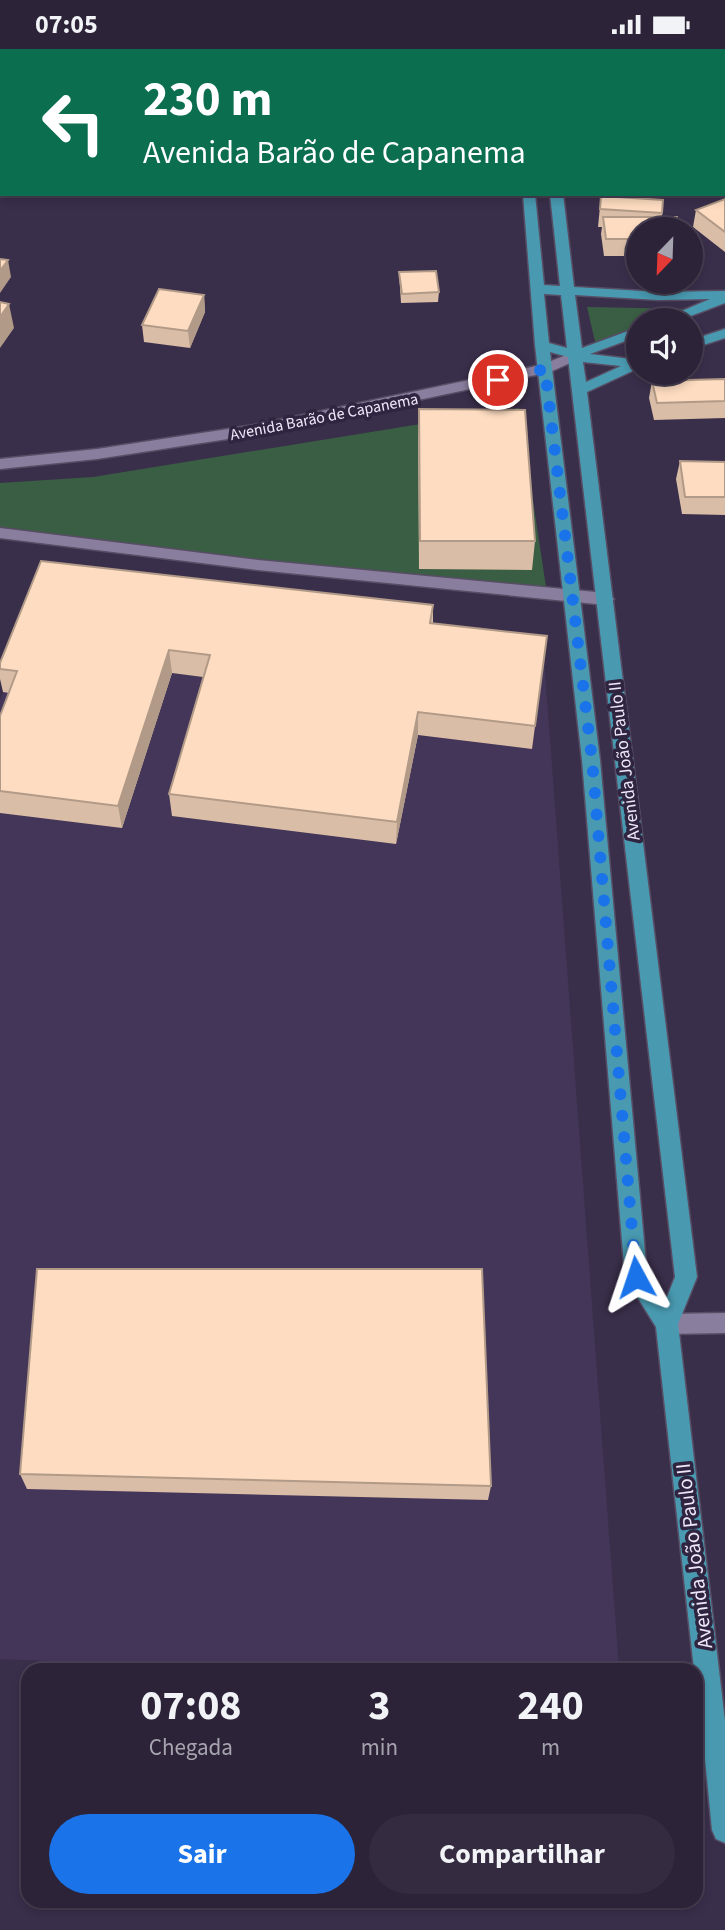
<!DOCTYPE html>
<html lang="pt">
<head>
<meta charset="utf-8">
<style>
  :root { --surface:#2c2338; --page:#342b40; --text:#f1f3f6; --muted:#a6a4ae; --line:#484053; --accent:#1a73e8 }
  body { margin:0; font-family:"Source Sans 3",sans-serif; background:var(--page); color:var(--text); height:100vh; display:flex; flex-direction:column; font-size:26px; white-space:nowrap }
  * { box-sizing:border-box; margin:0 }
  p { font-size:23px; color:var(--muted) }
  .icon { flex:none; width:38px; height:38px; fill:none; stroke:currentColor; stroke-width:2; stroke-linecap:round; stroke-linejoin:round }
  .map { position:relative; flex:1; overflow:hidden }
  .drawer { position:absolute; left:21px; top:1614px; width:682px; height:245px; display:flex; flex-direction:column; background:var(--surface); border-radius:21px; box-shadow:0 4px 10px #0003,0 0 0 2px var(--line) }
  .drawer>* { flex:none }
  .guide { position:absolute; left:0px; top:0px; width:726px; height:147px; box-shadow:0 4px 10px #0003,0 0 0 2px var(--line); background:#0b6e4f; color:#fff; overflow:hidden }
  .needle { width:46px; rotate:203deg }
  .buttons { position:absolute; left:626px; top:168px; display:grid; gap:14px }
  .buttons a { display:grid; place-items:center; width:77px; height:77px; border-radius:50%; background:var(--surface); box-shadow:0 4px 10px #0003,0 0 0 2px var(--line); font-size:35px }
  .pin { position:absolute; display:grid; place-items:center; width:60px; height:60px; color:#fff; margin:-30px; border:4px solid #fff; border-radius:50%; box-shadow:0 2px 7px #0007 }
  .me { position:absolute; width:77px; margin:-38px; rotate:355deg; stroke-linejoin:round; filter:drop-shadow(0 0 5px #0008) }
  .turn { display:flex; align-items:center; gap:24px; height:147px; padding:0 28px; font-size:32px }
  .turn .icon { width:91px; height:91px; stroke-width:2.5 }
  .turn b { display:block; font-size:49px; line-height:60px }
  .eta { display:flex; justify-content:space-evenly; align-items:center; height:119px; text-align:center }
  .eta b { font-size:42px; font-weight:700; line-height:49px }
  .button { display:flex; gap:14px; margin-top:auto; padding:14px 28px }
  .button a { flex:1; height:80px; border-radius:42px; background:var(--accent); color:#fff; font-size:28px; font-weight:700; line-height:80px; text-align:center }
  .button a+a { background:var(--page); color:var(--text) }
  .status { display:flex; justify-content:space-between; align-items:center; height:49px; padding:0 35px; background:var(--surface); direction:ltr }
  .status svg { height:19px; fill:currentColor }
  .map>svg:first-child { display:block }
</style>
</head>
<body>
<div class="status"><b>07:05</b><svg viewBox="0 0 49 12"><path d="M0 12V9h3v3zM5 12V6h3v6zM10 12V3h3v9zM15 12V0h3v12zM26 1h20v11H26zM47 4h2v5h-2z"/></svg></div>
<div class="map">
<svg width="725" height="1881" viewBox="0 0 725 1881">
  <rect width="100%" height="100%" fill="#3a2f4b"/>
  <path fill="#443658" d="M45,536L544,610L619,1620H247L0,1610V651Z"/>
  <path fill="#3a5e43" d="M587,258L691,260L663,271H639V281L596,297Z
    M519,359L548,551L0,478V434L93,428Z"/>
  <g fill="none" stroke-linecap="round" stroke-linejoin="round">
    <defs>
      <path id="minor" d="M63,0H75L62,2Z
        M175,0H196L197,2H176Z
        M2,85V94L0,95V86Z
        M725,1264V1284L667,1285L659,1282L656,1275L659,1268L667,1265Z"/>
      <path id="tertiary" d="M574,303L579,304V310L550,323L254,386L97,410L0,420V410L97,400L254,376L541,316Z
        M0,479L258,511L606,544L614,550L606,556L258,521L0,489Z"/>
      <path id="primary" d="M511,0H523L524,2H512Z
        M538,0H550V2H538Z
        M523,145H535L544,236L560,237L550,145H563L574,238L659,243L725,242V254L680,271H661L710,250L659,251L575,246L582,299L639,278V287L590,305L639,311V319L587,343L697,1228L678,1275L725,1672V1794L716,1790L712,1781L696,1620H694L656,1278L625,1228L582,711L535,296ZM544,245L561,246L567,299L549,294ZM550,303L568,308L675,1228L665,1253L647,1225L600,711ZM583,313L621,317L586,333Z
        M725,280V289L691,300V291Z"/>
    </defs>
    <use href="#minor" stroke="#574d64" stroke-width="3"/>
    <use href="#tertiary" stroke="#574d64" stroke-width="3"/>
    <use href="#primary" stroke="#574d64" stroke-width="3"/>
    <use href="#minor" fill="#8a7e9e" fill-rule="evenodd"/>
    <use href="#tertiary" fill="#8a7e9e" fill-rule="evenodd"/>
    <use href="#primary" fill="#499ab1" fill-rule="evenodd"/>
  </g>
  <path fill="#dabda6" d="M294,0H336L335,2H294Z
    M724,32H725V140H724Z
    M601,147L663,151L662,168L639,180V207H604L601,185L602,178H598Z
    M725,150V203L693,178L696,161Z
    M399,223L439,243L438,253L401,254Z
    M204,246L205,263L190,299L144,293L142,276Z
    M725,330V369L654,371L649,349L652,332Z
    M419,360L535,492L532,521L419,520L418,389Z
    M680,412L725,413V466L682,465L676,430Z
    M433,556V574L547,587L532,700L418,686L396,795L172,767L169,745L203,628L172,624L122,779L0,764V667L9,644L3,643L0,630V614Z
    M20,1425L491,1437L488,1451L27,1440Z"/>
  <path fill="#b19a87" d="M0,0H16L17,2H2V37L0,39Z
    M8,211L11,228L0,244V222Z
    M204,246L205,263L190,299L188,282Z
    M9,255L14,279L0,299V268Z
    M169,601L172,624L122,779L118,757Z
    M418,663V686L396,795L397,773Z"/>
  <path fill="#fddcc1" stroke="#b19a87" stroke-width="2" d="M0,0L8,2H2V9L0,11Z
    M724,70H725V107H724Z
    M601,147L663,151L662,164L600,160Z
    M725,150V183L696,161Z
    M603,168H677L679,180H639V190H606Z
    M0,210L8,211L0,222Z
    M436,222L439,243L402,245L399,223Z
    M159,240L204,246L188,282L142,276Z
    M0,253L9,255L0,268Z
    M725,330V352L657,354L652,332Z
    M419,360L525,361L535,492H420Z
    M680,412L725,413V448H685Z
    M41,512L433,556L430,574L547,587L535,677L418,663L397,773L169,745L210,606L169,601L118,757L0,742V667L17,622L0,620V614Z
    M37,1220H482L491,1437L20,1425Z"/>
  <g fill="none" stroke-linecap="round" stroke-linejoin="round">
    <path stroke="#1a73e8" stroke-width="12" stroke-dasharray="0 21.6" d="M498,331L545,320L592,711L636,1228"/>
  </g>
  <g text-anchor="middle" stroke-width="7" stroke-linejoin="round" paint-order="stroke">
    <g font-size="16" fill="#eee7f9" stroke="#302540">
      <text transform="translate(324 367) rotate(-11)" y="6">Avenida Barão de Capanema</text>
    </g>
    <g font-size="18" fill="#eee7f9" stroke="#302540">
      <text transform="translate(624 712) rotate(-97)" y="6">Avenida João Paulo II</text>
    </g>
    <g font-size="21" fill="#eee7f9" stroke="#302540">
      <text transform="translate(694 1507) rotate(-97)" y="7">Avenida João Paulo II</text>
    </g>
  </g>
</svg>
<div class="buttons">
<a><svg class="needle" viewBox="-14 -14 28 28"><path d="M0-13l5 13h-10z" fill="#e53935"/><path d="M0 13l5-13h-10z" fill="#a6a4ae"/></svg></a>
<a><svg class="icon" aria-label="sound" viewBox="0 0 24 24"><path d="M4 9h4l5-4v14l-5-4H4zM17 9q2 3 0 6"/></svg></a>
</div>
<div class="pin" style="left:498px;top:331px;background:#d93025"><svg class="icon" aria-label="arrive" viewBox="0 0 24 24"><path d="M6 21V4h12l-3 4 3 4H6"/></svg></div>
<svg class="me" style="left:636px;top:1228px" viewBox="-20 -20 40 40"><path d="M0-17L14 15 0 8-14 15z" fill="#1a73e8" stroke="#fff" stroke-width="4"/></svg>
<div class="guide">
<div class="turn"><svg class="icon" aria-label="left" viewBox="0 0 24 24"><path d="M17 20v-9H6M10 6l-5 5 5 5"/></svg><div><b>230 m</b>Avenida Barão de Capanema</div></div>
</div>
<section class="drawer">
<div class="eta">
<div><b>07:08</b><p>Chegada</p></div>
<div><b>3</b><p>min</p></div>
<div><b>240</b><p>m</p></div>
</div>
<div class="button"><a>Sair</a><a>Compartilhar</a></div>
</section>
</div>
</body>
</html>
